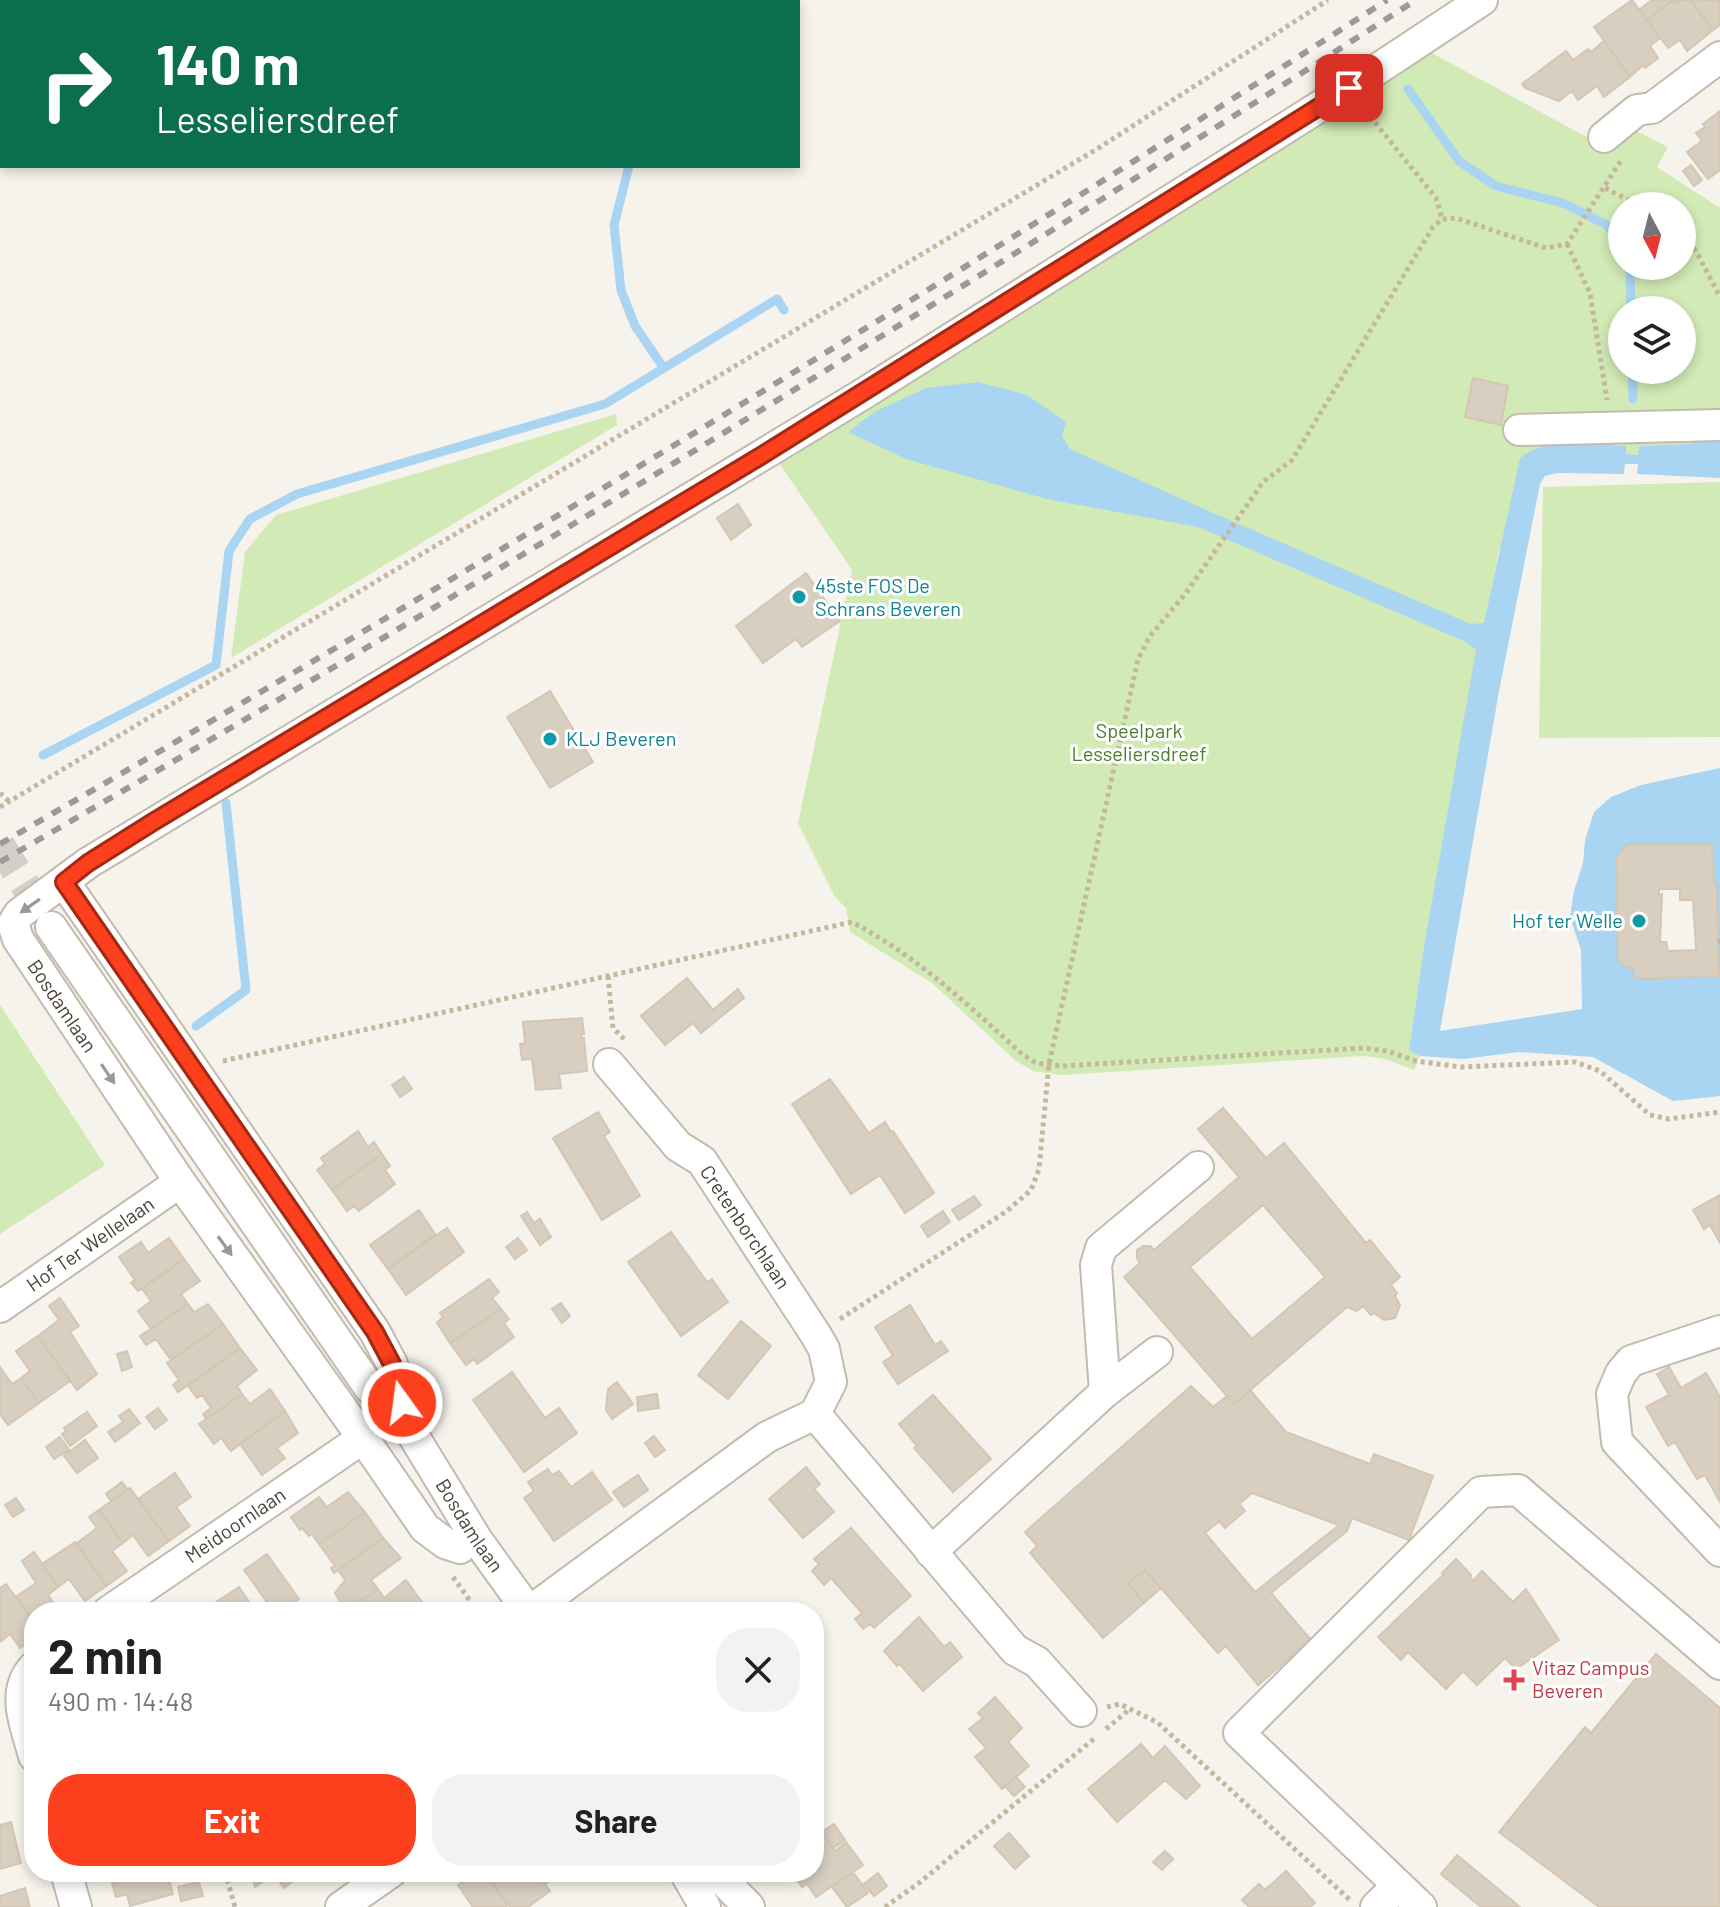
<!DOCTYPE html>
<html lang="en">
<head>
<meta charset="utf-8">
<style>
  :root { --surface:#fff; --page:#f2f2f2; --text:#202124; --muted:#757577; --accent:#fc3f1d }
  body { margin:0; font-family:Barlow,sans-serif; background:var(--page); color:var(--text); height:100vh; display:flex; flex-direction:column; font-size:30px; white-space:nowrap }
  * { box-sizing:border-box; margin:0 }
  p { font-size:26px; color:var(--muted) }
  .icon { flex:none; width:44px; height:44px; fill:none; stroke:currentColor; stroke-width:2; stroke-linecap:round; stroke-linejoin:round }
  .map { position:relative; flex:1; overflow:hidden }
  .panel { position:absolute; left:24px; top:1602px; width:800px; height:280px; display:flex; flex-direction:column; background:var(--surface); border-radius:32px; box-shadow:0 4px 12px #0003 }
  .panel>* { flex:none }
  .hud { position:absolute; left:0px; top:0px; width:800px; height:168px; box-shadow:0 4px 12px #0003; background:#0b6e4f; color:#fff; overflow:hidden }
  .needle { width:52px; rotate:173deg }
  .tools { position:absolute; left:1608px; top:192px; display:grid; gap:16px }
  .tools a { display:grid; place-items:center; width:88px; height:88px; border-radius:50%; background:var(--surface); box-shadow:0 4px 12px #0003; font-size:40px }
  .pin { position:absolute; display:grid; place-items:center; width:68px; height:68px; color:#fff; margin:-34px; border-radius:16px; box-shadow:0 4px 12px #0006 }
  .me { position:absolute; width:88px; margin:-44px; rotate:346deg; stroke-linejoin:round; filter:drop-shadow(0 0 6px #0008) }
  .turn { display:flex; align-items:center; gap:28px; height:168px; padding:0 24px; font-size:36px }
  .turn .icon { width:104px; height:104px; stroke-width:2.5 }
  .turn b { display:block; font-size:56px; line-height:68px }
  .round { display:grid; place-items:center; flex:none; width:84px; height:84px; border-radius:32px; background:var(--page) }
  .summary { display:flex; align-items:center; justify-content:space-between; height:136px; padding:0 24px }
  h1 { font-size:48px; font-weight:700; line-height:60px }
  .primary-button { display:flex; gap:16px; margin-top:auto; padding:16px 24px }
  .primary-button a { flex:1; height:92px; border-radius:32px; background:var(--accent); color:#fff; font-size:32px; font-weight:700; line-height:92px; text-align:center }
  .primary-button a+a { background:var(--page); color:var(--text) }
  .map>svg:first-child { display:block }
</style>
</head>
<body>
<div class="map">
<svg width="1720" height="1907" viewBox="0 0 1720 1907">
  <rect width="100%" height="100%" fill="#f6f3ec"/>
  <path fill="#d2eab5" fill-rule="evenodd" d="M1430,52L1607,148L1634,130L1668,147L1657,167L1720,208V434L1689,444L1640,446L1639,455L1626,454V446L1551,444L1499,551L1450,800L1424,946L1409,1050L1420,1056L1414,1070L1385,1059L1363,1056L1062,1075L1033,1071L1016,1061L932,983L850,932L846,908L835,897L798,823L852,570L779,463L1085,267ZM1622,206H1682V266H1622ZM1622,310H1682V370H1622Z
    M616,414L617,425L231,658L245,552L276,515Z
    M1720,482V737L1539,738L1543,487Z
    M0,1005L105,1165L0,1234Z"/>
  <path fill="#a9d4f2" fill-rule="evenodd" d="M978,382L1027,395L1066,422L1062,436L1070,449L1211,512L1471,624L1484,623L1520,458C1548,436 1592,445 1626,446V454L1638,455L1639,446L1689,444L1720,434V478L1637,474L1638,464H1625L1624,474L1557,473L1545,476L1540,484L1499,691L1440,1031L1582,1009L1581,950L1570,917L1574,891L1583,863L1585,840L1594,812L1611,797L1641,785L1720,768V1096L1673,1101L1593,1057L1519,1052L1463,1059L1420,1056L1409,1050L1424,946L1476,650L1466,642L1198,527L1047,499L906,459L848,432L876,411L926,388ZM1629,844H1711L1714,884L1717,885L1719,976L1634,979V968H1626L1618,960L1616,857Z"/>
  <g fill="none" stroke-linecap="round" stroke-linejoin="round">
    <path stroke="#a9d4f2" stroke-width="9" d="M671,2V0
      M1408,89L1459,161L1496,186L1563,203L1607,225L1622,244
      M629,166L614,225L621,290L635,326L663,367
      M1630,266L1631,310
      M1632,370L1633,399
      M43,755L216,665L229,551L250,519L297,494L605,404L777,299L784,310
      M196,1026L246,990L226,803"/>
  </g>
  <path fill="#d8cfc1" stroke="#d3c7b4" stroke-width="2" fill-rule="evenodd" d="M1632,0L1660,38L1650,46L1658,58L1645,68L1643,65L1630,77L1594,27Z
    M1652,0H1680L1675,4L1672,1L1647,20L1639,10Z
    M1680,0H1690L1713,30L1687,51L1680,40L1668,48L1647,20L1672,1L1675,4Z
    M1690,0H1720V25L1713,30Z
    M1604,41L1630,77L1604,97L1597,86L1578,100L1572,91L1559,101L1525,88L1522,84L1566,51L1573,60L1588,49L1591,52Z
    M1720,111V170L1708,179L1687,152L1702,141L1696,133L1705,127L1703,124Z
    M1691,165L1702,180L1694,186L1683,171Z
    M1473,378L1508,386L1501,425L1465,417Z
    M738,504L751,525L731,540L717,518Z
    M806,573L840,621L802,647L796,639L763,663L736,626Z
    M550,691L593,762L550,788L507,717Z
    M1628,844H1712L1714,884H1717L1719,976L1634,979V968H1626L1618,960L1616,857ZM1659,889H1680V900H1693L1696,950L1668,951L1666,942H1660L1662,894L1659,895Z
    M687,978L713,1010L738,989L744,998L701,1033L693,1023L665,1045L641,1016Z
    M582,1018L584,1034L581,1035L582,1038H584L587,1071L559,1074L561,1088L536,1090L532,1059L522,1060L520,1044L525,1043L523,1022Z
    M404,1077L412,1089L400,1097L392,1085Z
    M830,1079L869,1133L885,1122L891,1132L893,1131L934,1193L905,1213L880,1175L851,1194L792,1104Z
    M1223,1108L1266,1158L1284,1143L1366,1243L1370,1240L1400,1277L1391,1285L1397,1293L1395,1296L1400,1305L1395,1318L1384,1320L1374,1313L1371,1315L1363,1306L1357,1311L1347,1307L1234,1404L1124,1277L1140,1263L1137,1258V1250L1143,1246H1150L1154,1250L1239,1177L1198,1129ZM1263,1205L1325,1277L1252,1339L1190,1267Z
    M598,1112L610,1132L604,1136L640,1196L602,1220L553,1138Z
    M358,1131L368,1147L374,1142L382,1154L332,1190L317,1170L325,1164L321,1158Z
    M382,1154L390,1166L385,1170L395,1184L359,1211L354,1206L347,1211L332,1190Z
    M1720,1195V1243L1710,1225L1704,1229L1693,1210Z
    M974,1196L981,1205L959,1220L952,1210Z
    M419,1210L435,1234L388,1269L370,1245Z
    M943,1211L950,1222L928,1237L921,1226Z
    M527,1212L534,1223L540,1219L551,1237L540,1245L521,1216Z
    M447,1228L464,1252L406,1295L388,1269Z
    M671,1232L707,1282L712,1279L728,1302L681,1336L628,1262Z
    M169,1238L184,1259L138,1291L131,1283L135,1280L119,1257L141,1242L148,1253Z
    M518,1238L527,1250L515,1259L506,1247Z
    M184,1259L200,1281L181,1294L188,1304L151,1329L138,1311L151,1301L142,1289Z
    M489,1279L499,1292L492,1298L501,1309L450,1343L437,1323L443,1317L440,1313Z
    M60,1298L79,1326L70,1332L97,1374L77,1390L38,1336L59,1320L49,1306Z
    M561,1303L570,1316L562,1323L552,1309Z
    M188,1304L194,1312L208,1304L223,1324L171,1360L156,1339L146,1345L140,1336Z
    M910,1305L935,1345L941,1341L948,1351L898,1384L883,1362L893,1356L875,1327Z
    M501,1309L509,1319L504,1323L514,1337L477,1364L474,1359L466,1365L450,1343Z
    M741,1321L771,1346L728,1399L698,1375Z
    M223,1324L240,1348L178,1392L173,1385L179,1380L167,1363Z
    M38,1336L70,1381L39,1403L21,1378L30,1371L16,1351Z
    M240,1348L257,1370L237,1386L242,1394L206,1419L203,1414L211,1408L202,1395L197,1398L188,1386Z
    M127,1351L132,1367L122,1371L117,1354Z
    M0,1367L12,1384L21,1378L39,1403L8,1425L0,1414Z
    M1669,1367L1681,1388L1706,1373L1720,1397V1502L1705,1475L1697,1479L1675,1442L1668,1446L1646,1407L1669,1395L1657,1374Z
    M512,1372L545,1418L559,1408L577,1433L524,1472L473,1400Z
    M617,1382L633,1404L612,1419L606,1410L608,1389Z
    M1191,1386L1213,1407L1227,1396L1234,1404L1250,1390L1286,1432L1370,1464L1374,1454L1433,1476L1409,1540L1352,1518L1347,1531L1271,1593L1311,1640L1258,1685L1226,1646L1218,1653L1145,1570L1128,1584L1144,1603L1103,1638L1030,1553L1037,1546L1025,1532ZM1252,1493L1339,1525L1255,1592L1205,1533L1219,1521L1225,1528L1245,1511L1239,1504Z
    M270,1389L285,1411L231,1451L221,1438L214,1444L199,1424L242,1394L250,1404Z
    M657,1394L659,1408L638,1411L637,1397Z
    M933,1395L991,1459L953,1492L914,1448L917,1446L899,1424Z
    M158,1408L167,1420L155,1429L146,1417Z
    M129,1409L140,1423L115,1442L108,1432L123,1422L119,1416Z
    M285,1411L298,1433L277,1448L285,1458L262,1475L240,1444Z
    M87,1412L97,1426L70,1446L62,1434L66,1431L64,1428Z
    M654,1436L665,1450L655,1457L645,1443Z
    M60,1437L69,1450L54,1459L46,1447Z
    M85,1440L98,1458L77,1473L64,1456Z
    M806,1467L820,1484L814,1489L834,1512L803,1538L769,1499Z
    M548,1469L552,1475L559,1471L571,1487L592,1472L612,1500L554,1541L524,1498L534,1491L528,1482Z
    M175,1473L191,1497L176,1507L190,1526L169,1541L138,1499Z
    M638,1475L648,1490L624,1507L613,1492Z
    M122,1482L128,1490L111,1501L106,1494Z
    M130,1488L169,1541L148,1556L133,1535L123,1543L99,1510Z
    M348,1492L365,1512L319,1544L312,1534L309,1536L302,1528L300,1530L291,1517L319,1497L327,1507Z
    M16,1498L24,1510L13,1517L5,1505Z
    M99,1510L123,1543L112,1551L127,1571L106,1586L77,1543L97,1528L89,1517Z
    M365,1512L383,1538L334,1573L331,1568L335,1566L319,1544Z
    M851,1528L911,1596L874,1628L870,1624L863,1629L855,1619L862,1613L831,1578L824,1585L812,1571L819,1564L814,1559Z
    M383,1538L401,1558L371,1580L378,1589L346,1611L335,1593L345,1580L338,1570Z
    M75,1542L106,1586L85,1601L69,1579L58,1587L42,1564Z
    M34,1552L58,1587L48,1595L60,1612H34V1622L17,1596L36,1583L22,1561Z
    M267,1554L299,1599L282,1612H274L244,1570Z
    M1456,1559L1471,1575L1470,1577L1473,1581L1482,1571L1513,1602L1526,1589L1559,1640L1516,1669L1505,1658L1477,1685L1463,1671L1446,1689L1408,1652L1401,1660L1378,1637L1444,1574L1442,1573Z
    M1145,1570L1161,1588L1144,1603L1128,1584Z
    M406,1580L429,1612L346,1611L378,1589L384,1598Z
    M6,1584L34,1622V1637L20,1648L10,1634L0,1642V1588Z
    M239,1587L256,1612H222L216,1602Z
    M919,1617L944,1647L950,1642L962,1657L923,1691L900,1664L897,1666L884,1651Z
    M1656,1654L1720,1708V1907H1599L1499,1832L1585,1727L1591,1733Z
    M995,1697L1022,1728L1008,1742L1029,1766L1002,1789L975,1757L986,1748L969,1729L983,1718L978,1713Z
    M1141,1744L1153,1758L1165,1746L1200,1786L1186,1799L1165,1780L1117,1822L1088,1789Z
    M1016,1777L1025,1787L1014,1796L1005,1786Z
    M814,1820L835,1851L846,1842L863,1865L816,1897L807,1884L802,1887L791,1872H814Z
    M11,1822L21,1863L0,1869V1825Z
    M834,1824L845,1840L833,1848L822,1832Z
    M1009,1833L1029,1856L1015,1869L994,1846Z
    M1165,1851L1173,1859L1162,1870L1153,1862Z
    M1457,1855L1520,1907H1481L1441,1874Z
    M1286,1871L1315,1903L1310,1907H1249L1242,1900L1259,1884L1265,1890Z
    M109,1872H167L173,1894L130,1906L127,1894L116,1897Z
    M251,1872H273L274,1874L255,1887Z
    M273,1872H305L284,1888Z
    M477,1872H484L508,1905L505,1907H473L458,1885Z
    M484,1872H537L550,1891L528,1907H510Z
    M537,1872H563L545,1884Z
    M853,1872L868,1893L847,1907L832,1887Z
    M878,1873L887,1886L874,1896L864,1884Z
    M199,1882L203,1896L181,1901L178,1887Z
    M25,1888L30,1907H0V1896Z"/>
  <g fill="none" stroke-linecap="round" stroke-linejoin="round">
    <path stroke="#d4d0c8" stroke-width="30" stroke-dasharray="30 15" stroke-linecap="butt" d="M0,845L48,922"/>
    <defs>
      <g id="minor">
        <path d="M1604,137L1637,110L1652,108L1720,57"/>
        <path d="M1519,430L1720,425"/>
        <path id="s1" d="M64,882L375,1332L392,1364L402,1403L413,1435L477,1540L529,1612"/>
        <path d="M51,927L369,1387L407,1428"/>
        <path id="s2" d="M0,1307L180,1182"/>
        <path d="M1720,1331L1631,1361L1621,1373L1612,1394L1617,1442L1720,1551"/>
        <path d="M1105,1392L1157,1352"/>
        <path d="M815,1414L1015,1650L1037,1662L1081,1711"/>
        <path d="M460,1548L445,1543L425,1528L363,1438L180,1182L18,939L13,924L19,914L88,863L863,394L1349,88L1482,0"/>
        <path d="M931,1552L1105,1392L1096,1265L1101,1248L1198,1167"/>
        <path id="s3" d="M108,1612L363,1438"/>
        <path d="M529,1612L767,1437L815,1414L831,1382L824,1349L816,1335L702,1161L678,1146L609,1064"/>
        <path d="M34,1667C10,1692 26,1726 34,1756"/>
        <path d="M66,1872L76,1907"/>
        <path d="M685,1872L705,1907"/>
        <path d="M715,1872L749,1907"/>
        <path d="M341,1907L391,1872"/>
        <path d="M1376,1907L1397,1886"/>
        <path d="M1421,1907L1239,1733L1481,1492L1518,1490L1720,1664"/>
      </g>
    </defs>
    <use href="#minor" stroke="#c2bbae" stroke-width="34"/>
    <path stroke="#c4b79f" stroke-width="5" stroke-dasharray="4 4" stroke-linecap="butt" d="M1365,110L1436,198L1442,219
      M1605,188L1640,206
      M1682,237L1696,251L1720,297
      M1567,244L1590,293L1607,400
      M0,793L10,802
      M0,807L1097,149L1328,0
      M1718,941H1720
      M608,976L613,1028L624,1039
      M223,1061L852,922C918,957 967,1004 1022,1054L1036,1063L1062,1066L1364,1048L1387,1051L1416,1061L1461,1067L1575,1062L1600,1071L1650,1115L1669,1119L1720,1112
      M840,1319L1007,1211L1031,1190L1039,1169L1049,1064L1138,659L1150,636L1186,593L1263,482L1292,460L1433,227L1442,219L1456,218L1546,248L1567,244L1622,159
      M453,1577L478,1612
      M1107,1707L1120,1704L1157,1722L1351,1901
      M1106,1729L1130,1709
      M225,1872L235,1907
      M885,1907L919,1883L1095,1738"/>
    <use href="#minor" stroke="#fff" stroke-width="30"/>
    <path stroke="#9a9a9a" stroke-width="6" stroke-dasharray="10 10" stroke-linecap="butt" d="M0,844C469,573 932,293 1387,0
      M0,862C479,586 951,298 1416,0"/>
  </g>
  <defs><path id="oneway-solid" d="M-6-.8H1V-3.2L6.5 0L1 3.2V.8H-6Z" transform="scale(2)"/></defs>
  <g fill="#9c9892">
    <use href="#oneway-solid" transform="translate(30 906) rotate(145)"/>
    <use href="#oneway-solid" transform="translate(108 1074) rotate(56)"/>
    <use href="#oneway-solid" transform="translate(225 1246) rotate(54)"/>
  </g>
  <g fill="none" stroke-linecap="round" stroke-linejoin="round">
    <defs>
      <path id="route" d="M402,1403L392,1364L375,1332L64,882L88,863L153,822L764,454L1349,88"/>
    </defs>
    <use href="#route" stroke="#a42913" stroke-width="20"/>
    <use href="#route" stroke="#fc3f1d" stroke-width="14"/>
  </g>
  <g fill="#0f9aa8" stroke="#fff" stroke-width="3">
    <circle cx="799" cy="597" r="8"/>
    <circle cx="550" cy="739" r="8"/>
    <circle cx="1639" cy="921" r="8"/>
  </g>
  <path fill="#e0444e" stroke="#fff" stroke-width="3" d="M1510 1668h8v8h8v8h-8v8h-8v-8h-8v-8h8z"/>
  <g text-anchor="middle" stroke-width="6" stroke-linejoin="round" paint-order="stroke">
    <g font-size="20" fill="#0d838f" stroke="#fff" text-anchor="start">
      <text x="815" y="593">45ste FOS De<tspan x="815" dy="23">Schrans Beveren</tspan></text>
      <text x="566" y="746">KLJ Beveren</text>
      <text x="1623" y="928" text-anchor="end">Hof ter Welle</text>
    </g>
    <g font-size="20" fill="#4a7f2a" stroke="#fff">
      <text x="1139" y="738">Speelpark<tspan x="1139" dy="23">Lesseliersdreef</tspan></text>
    </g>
    <g font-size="20" fill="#4b4439" stroke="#fff">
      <text transform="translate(62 1006) rotate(56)" y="7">Bosdamlaan</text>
      <text transform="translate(745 1227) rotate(56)" y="7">Cretenborchlaan</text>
      <text dy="7" stroke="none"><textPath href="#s2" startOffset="110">Hof Ter Wellelaan</textPath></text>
      <text dy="7" stroke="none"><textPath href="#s3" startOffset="154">Meidoornlaan</textPath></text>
      <text dy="7" stroke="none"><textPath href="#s1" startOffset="764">Bosdamlaan</textPath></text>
    </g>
    <g font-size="20" fill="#be3a42" stroke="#fff" text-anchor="start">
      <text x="1532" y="1675">Vitaz Campus<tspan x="1532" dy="23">Beveren</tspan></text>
    </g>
  </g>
</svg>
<div class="tools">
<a><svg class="needle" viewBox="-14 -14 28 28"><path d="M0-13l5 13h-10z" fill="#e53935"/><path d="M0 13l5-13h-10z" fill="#757577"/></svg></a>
<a><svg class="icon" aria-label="layers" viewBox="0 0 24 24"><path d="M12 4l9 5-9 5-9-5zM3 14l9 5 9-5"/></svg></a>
</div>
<div class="pin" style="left:1349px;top:88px;background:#d93025"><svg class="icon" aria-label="arrive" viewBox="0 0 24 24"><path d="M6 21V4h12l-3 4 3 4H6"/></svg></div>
<svg class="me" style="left:402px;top:1403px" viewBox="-20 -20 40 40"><circle r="17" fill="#fc3f1d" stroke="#fff" stroke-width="3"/><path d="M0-11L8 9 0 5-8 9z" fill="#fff"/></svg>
<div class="hud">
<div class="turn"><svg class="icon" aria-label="right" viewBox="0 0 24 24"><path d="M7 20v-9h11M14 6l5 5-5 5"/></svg><div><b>140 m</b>Lesseliersdreef</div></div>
</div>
<section class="panel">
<div class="summary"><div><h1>2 min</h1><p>490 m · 14:48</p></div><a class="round"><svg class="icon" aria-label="close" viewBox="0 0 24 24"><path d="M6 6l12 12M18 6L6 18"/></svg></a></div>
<div class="primary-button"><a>Exit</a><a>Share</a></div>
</section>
</div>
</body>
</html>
